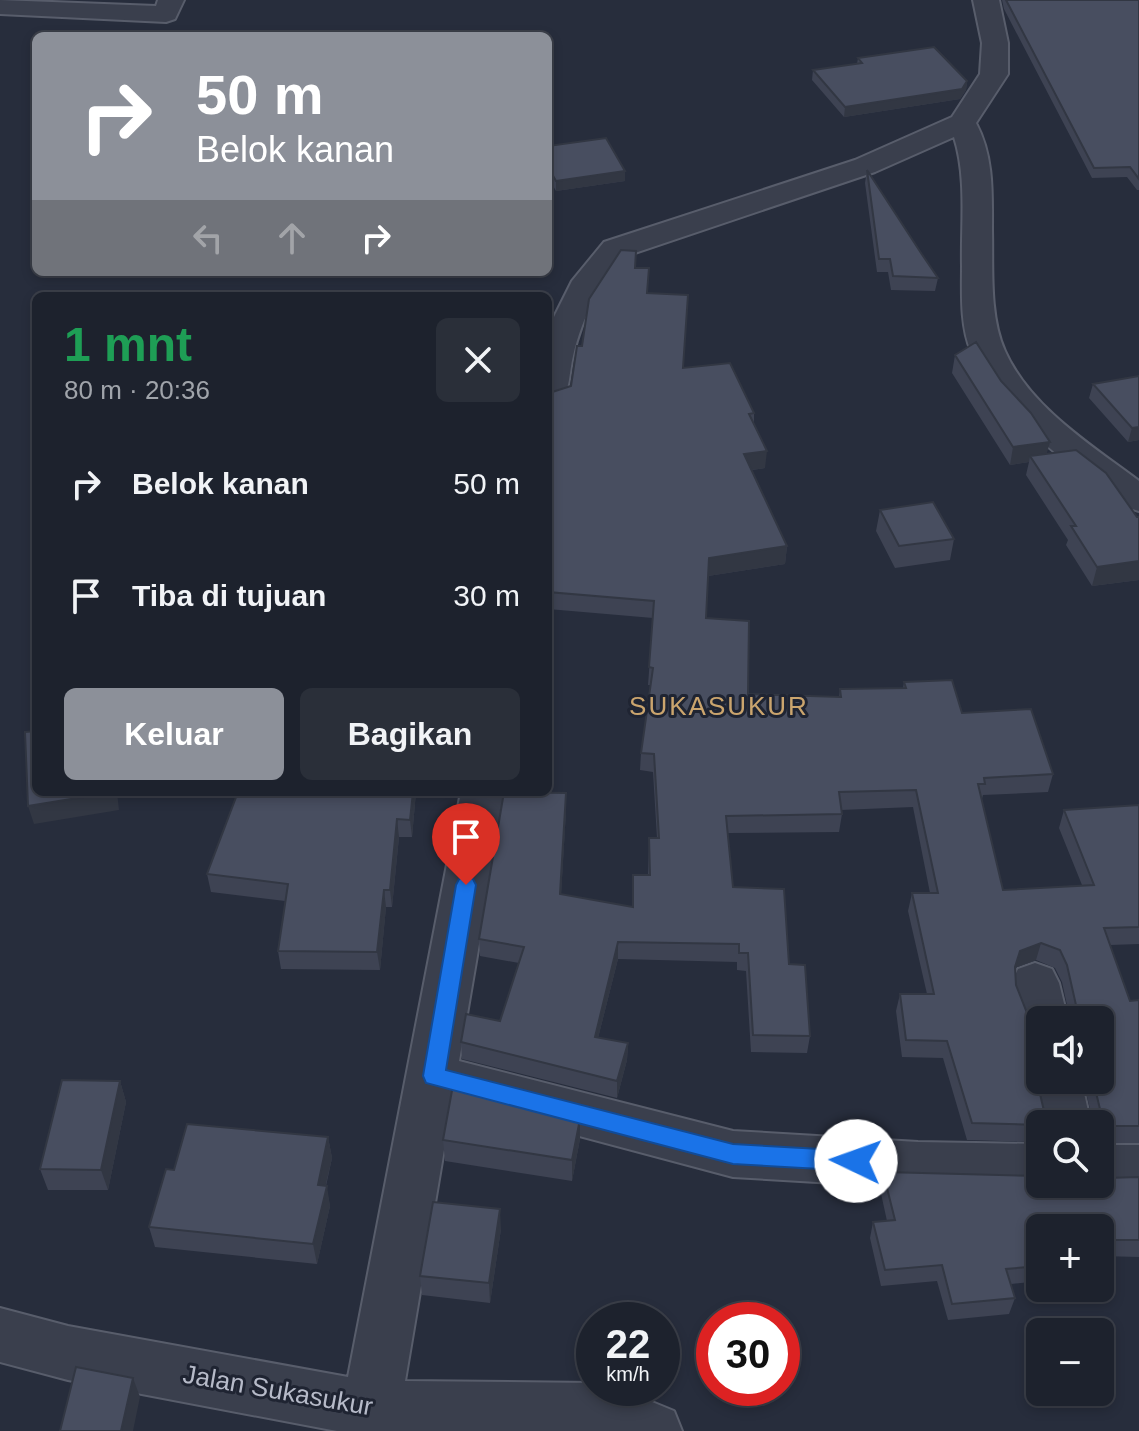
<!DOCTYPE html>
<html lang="id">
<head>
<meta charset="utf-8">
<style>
  :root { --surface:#1d222d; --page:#2a2f39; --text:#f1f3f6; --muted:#a0a4aa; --line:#3b3f49; --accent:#8c9099 }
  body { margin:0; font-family:Helvetica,sans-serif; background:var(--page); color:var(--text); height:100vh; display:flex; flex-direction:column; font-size:30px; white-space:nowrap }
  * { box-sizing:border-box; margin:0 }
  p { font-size:26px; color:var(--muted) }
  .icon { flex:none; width:44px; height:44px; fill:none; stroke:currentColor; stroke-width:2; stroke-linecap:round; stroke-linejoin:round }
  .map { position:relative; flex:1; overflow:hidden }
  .panel { position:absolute; left:32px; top:292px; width:520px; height:504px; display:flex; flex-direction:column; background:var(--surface); border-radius:12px; box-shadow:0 4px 12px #0003,0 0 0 2px var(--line) }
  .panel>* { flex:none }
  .guide { position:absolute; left:32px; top:32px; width:520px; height:244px; border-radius:12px; box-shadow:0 4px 12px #0003,0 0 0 2px var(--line); background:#8c9099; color:#fff; overflow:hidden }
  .controls { position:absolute; left:1026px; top:1006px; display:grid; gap:16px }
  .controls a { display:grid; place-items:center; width:88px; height:88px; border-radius:12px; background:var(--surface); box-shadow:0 4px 12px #0003,0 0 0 2px var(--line); font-size:40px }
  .speed { position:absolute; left:576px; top:1302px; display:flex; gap:16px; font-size:40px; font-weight:700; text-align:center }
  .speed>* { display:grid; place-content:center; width:104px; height:104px; border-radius:50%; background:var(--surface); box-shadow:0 4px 12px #0003,0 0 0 2px var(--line); line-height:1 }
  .speed small { font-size:20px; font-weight:400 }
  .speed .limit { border:12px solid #d22; background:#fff; color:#111 }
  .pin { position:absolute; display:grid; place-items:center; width:68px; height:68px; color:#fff; margin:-82px -34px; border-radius:50% 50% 50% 0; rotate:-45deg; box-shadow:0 0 8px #0007 }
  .pin .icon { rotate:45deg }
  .me { position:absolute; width:88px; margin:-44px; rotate:273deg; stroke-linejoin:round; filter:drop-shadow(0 0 6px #0008) }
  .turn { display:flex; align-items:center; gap:28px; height:168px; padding:0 32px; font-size:36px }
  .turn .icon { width:104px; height:104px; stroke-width:2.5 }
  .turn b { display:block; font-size:56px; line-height:68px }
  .lanes { display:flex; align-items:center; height:76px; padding:0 32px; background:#0003; justify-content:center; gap:40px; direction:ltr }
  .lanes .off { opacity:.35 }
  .round { display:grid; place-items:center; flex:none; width:84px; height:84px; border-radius:12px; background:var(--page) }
  .overview { display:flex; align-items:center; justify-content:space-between; height:136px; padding:0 32px }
  h1 { font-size:48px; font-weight:800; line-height:60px; color:#1e9e55 }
  .button { display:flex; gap:16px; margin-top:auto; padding:16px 32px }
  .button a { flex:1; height:92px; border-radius:12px; background:var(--accent); color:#fff; font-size:32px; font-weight:800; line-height:92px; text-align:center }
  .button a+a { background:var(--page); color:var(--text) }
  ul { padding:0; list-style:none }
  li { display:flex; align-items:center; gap:24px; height:112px; padding:0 32px }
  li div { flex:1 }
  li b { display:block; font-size:30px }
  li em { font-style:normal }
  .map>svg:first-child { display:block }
</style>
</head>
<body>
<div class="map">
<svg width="1139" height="1431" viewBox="0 0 1139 1431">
  <rect width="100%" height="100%" fill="#272d3c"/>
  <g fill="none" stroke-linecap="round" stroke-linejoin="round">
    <defs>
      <path id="minor" d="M0,0L156,6L158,0H184L175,19L166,22L0,14Z
        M973,0H999L1008,43V74L976,123C994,157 992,193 992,230C993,267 989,316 1005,351C1030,407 1091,445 1139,481V511L1126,507C1070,464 1000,419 971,351C960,326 962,292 962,266C961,223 967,178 954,137L875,172L626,256C599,285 582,317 573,356C569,372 570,391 560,404L548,407V329L572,281L604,242L855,160L952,117L980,74L982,43Z
        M461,792H505L459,1061L733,1131L918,1142L1040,1144V1184H1057L1040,1190L918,1188L733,1177L452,1102L405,1381L594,1383V1388H618L674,1411L682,1431H337L68,1380L0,1362V1308L68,1326L348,1377Z
        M1035,963L1052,969L1059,983L1068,1020H1040V1039L1026,1034C1015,1014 1007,990 1018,969Z
        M1040,1064V1080H1081L1091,1124L1040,1125L1031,1080Z
        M1100,1145H1139V1191H1100L1081,1184H1100Z"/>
    </defs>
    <use href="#minor" stroke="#585d6b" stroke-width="4"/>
    <use href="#minor" fill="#3a3f4d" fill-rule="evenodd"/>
  </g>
  <path fill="#3e4353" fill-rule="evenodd" d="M1002,0H1139V190H1137L1127,177L1092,178L1004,9Z
    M858,58L967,81L966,90L960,99L844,117L812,80L813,70L857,64Z
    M548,146L625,181L556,191L548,177Z
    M867,170L938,278L935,291L891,290L888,272H877L865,183Z
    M636,268L684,368L754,413V423L765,468L752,470L787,546L785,564L708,576L706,618L748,694L839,697L840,689L903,688L904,682L962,713L1053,774L1048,792L983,795L982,799L1003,890L1082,885L1059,828L1064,810L1139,805V944L1110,945L1130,1001L1139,1000V1143H1104L1103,1165L1100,1173V1124H1040V1142L967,1140L943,1058L902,1057L896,1011L900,994H927L908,911L912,893H930L913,807L841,810L842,814L839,832L728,833L733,887L789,964L810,1036L807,1053L751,1052L746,971L737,970V962L618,959L598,1038L628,1043L627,1060L617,1098L462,1059L461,1042L500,1021L519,963L480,956L479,939L566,811L561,895L632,907L633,875H648L649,838H657L653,772L640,770L641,753L651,685H648L653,618L548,609V392L549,393L571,386L582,346ZM1036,960L1055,968L1062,982L1067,1005L1048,1006L1044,1020H1100V1080H1083L1090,1109L1044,1111L1034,1068L1037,1063H1040V1023L1029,1018L1016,985L1015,968Z
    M955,355L1047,454L1137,517H1139V580L1092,586L1066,545L1068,540L1026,475L1029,462L1010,465L952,373Z
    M1139,376V440L1128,442L1089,398L1093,384Z
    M880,510L954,539L950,560L895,568L876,531Z
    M416,792L412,837H399L392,907H386L380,970L281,969L278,951L285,901L211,892L207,874Z
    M120,1081L126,1102L108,1190H48L40,1169Z
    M328,1137L332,1158L326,1186L330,1206L317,1264L155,1247L149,1227L174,1170Z
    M580,1139L572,1181L445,1161L443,1140Z
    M883,1172L1106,1178L1139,1177V1257L1100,1256V1228H1040V1281L1011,1284L1015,1298L1009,1314L948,1320L937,1281L881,1286L870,1238L873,1222L887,1221L880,1189Z
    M501,1229L490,1303L422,1295L420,1276Z"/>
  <path fill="#323743" d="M967,81L966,90L960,99L844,117L845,107Z
    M625,171V181L556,191V181Z
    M1139,427V440L1128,442L1132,428Z
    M1050,442L1045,460L1030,456L1029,462L1010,465L1013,447Z
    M767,451L765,468L743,471L744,454Z
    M787,546L785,564L708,576L709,558Z
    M1139,561V580L1092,586L1097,567Z
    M114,792H117L119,810L34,824L28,806Z
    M413,792H416L412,837L410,820Z
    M566,793V811L560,912V894Z
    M397,819L399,837L392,907L390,890Z
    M384,890L386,907L380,970L377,952Z
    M618,942V959L594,1054L595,1037Z
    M1041,943L1036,960L1015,968L1020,951Z
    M628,1043L627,1060L617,1098V1081Z
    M1040,1051L1037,1063L1028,1081L1033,1064Z
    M120,1081L126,1102L108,1190L101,1170Z
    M580,1119V1139L572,1181V1160Z
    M328,1137L332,1158L321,1205L318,1185Z
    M327,1186L330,1206L317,1264L313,1244Z
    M500,1209L501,1229L490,1303L489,1283Z
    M133,1378L140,1397L133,1431H121Z"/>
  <path fill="#484e60" stroke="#323743" stroke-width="2" fill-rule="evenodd" d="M1006,0H1139V179L1130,167L1094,168Z
    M934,47L967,81L962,89L845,107L813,70L862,63L858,58Z
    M606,138L625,171L556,181L548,167V146Z
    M867,170L921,253L938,278L893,276L890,259H879Z
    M621,250L636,251L635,268H649L647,293L688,295L683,368L730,363L754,413L749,414L767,451L744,454L787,546L709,558L706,618L749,621L748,694L841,697L840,689L906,688L904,682L952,680L962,713L1031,709L1053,774L984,778L985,784H978L1003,890L1094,885L1064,810L1139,805V927L1104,928L1130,1001L1139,1000V1126H1104L1103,1165H1100V1124L1040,1125L972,1123L947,1041L906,1040L900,994H934L912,893H938L916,790L839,792L842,814L726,816L733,887L784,889L789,964L805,965L810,1036L753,1035L748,953H739V944L618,942L595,1037L628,1043L617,1081L461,1042L466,1014L500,1021L524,947L479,939L504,792L566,793L560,894L633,907V875H650L649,838H659L654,754L641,753L653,668L649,667L654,601L548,592V392L549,393L571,386L577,346H582L589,299ZM1041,943L1060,950L1067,965L1076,1005L1048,1006V1020H1100V1080H1093L1100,1109L1044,1111L1033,1064L1040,1051V1023L1029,1018L1016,985L1015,967L1020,951Z
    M976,342L1001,381L1031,413L1050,442L1013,447L955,355Z
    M1139,376V427L1132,428L1093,384Z
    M1076,450L1106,473L1137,517H1139V561L1097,567L1071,526H1076L1030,456Z
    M933,502L954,539L899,546L880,510Z
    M36,731V792H114L28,806L25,732Z
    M238,792H413L410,820L397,819L390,890H384L377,952L278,951L288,884L207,874Z
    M62,1080L120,1081L101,1170L40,1169Z
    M453,1085L580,1119L572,1160L443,1140Z
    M187,1124L328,1137L318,1185L327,1186L313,1244L149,1227L166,1169L174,1170Z
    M883,1172L1040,1176V1184H1100V1175L1106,1178L1139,1177V1240H1100V1228H1040V1266L1006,1269L1015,1298L952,1304L942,1265L885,1270L873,1222L895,1220Z
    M433,1202L500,1209L489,1283L420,1276Z
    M76,1367L133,1378L121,1431H60Z"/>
  <path fill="#1a73e8" stroke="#114b97" stroke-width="2" d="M466,877L473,879L476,885L446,1070L733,1144L856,1151L864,1154L868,1161L864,1168L856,1171L733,1164L426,1083L423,1076L456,885L459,879Z"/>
  <g text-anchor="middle" stroke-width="6" stroke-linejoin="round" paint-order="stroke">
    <g font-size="26" letter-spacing="2" fill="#cba56e" stroke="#1f2432">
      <text x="719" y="715">SUKASUKUR</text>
    </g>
    <g font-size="26" fill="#b6bac8" stroke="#1f2432">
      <text transform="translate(278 1390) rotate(10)" y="9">Jalan Sukasukur</text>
    </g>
  </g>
</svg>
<div class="controls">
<a><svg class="icon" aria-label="sound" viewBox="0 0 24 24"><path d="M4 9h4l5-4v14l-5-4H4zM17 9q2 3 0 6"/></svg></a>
<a><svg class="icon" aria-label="search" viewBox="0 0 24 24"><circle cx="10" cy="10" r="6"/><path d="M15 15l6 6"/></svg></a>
<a>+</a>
<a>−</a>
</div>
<div class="speed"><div>22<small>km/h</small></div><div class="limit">30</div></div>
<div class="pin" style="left:466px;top:885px;background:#d93025"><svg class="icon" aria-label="arrive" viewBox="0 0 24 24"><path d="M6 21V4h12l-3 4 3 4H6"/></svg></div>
<svg class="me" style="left:856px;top:1161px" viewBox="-20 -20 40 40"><circle r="19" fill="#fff"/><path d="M0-13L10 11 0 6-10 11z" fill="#1a73e8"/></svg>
<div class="guide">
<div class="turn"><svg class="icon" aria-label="right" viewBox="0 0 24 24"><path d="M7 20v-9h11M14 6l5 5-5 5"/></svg><div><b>50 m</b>Belok kanan</div></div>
<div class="lanes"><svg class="icon off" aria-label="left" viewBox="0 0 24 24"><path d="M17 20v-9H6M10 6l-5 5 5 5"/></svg><svg class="icon off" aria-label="ahead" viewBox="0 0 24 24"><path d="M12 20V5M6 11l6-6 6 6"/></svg><svg class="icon" aria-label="right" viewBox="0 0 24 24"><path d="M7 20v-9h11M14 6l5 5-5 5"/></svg></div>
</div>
<section class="panel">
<div class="overview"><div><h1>1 mnt</h1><p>80 m · 20:36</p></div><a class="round"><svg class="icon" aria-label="close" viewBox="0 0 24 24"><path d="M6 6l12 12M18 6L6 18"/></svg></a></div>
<ul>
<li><svg class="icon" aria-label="right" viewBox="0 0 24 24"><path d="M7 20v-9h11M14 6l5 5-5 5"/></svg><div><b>Belok kanan</b></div><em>50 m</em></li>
<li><svg class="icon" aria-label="arrive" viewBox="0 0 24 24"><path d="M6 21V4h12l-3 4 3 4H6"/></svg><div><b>Tiba di tujuan</b></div><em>30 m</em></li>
</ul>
<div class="button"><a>Keluar</a><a>Bagikan</a></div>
</section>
</div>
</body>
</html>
